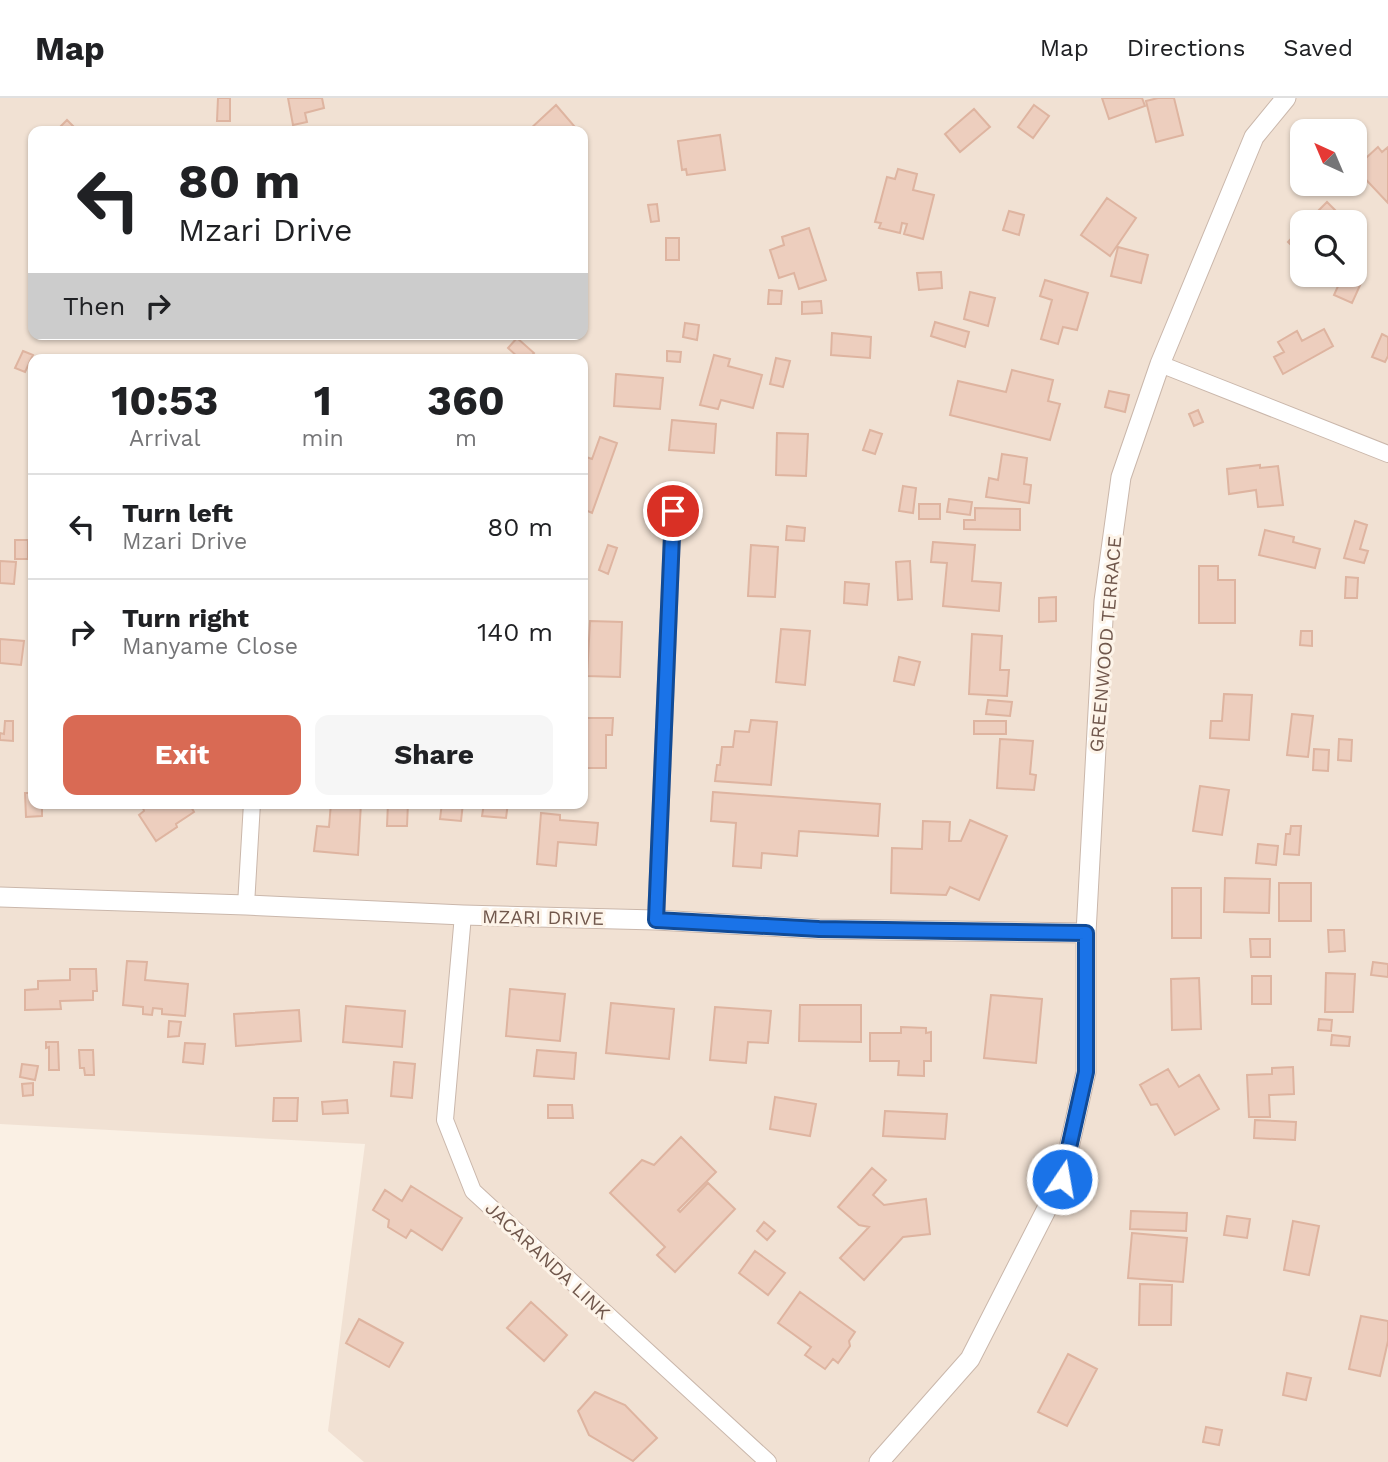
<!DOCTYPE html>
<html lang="en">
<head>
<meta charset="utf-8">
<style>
  :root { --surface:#fff; --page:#f6f6f6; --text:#202124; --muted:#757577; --line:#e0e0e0; --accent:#d96a54 }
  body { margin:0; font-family:"Work Sans",sans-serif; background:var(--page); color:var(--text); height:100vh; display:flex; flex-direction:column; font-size:26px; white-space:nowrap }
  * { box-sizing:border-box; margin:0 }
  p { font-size:23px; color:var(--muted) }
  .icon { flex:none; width:38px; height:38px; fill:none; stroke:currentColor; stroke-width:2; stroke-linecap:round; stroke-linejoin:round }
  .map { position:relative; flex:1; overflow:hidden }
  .side { position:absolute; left:28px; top:256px; width:560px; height:455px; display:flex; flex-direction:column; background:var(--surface); border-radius:14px; box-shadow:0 2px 5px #0004 }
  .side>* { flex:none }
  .banner { position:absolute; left:28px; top:28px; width:560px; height:214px; border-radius:14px; box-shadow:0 2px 5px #0004; background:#fff; color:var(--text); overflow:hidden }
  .needle { width:46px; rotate:316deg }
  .controls { position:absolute; left:1290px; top:21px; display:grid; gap:14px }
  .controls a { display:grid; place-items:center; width:77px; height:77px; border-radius:14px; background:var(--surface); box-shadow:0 2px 5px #0004; font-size:35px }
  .pin { position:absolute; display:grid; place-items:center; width:60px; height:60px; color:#fff; margin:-30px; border:4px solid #fff; border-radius:50%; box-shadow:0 2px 7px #0007 }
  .me { position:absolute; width:77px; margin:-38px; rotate:12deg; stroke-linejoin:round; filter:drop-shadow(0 0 5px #0008) }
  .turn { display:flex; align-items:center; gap:24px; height:147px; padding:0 35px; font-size:32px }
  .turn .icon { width:91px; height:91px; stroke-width:2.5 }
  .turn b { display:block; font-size:49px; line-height:60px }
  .then { display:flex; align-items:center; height:66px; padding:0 35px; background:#0003; gap:14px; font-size:26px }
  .eta { display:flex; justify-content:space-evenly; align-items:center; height:119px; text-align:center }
  .eta b { font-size:42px; font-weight:700; line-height:49px }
  .button { display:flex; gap:14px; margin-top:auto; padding:14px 35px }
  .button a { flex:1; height:80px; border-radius:14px; background:var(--accent); color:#fff; font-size:28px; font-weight:700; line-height:80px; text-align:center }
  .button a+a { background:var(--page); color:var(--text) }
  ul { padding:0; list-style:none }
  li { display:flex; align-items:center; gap:21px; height:105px; padding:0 35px; border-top:2px solid var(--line) }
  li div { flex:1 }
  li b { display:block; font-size:26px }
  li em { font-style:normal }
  header { display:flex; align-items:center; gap:42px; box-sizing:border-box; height:98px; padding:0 35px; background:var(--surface); border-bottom:2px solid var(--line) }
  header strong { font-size:33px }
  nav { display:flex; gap:38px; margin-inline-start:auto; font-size:24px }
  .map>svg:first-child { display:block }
</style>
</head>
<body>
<header>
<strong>Map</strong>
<nav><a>Map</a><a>Directions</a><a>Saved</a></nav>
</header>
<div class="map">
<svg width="1388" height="1364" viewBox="0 0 1388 1364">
  <rect width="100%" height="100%" fill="#faf0e4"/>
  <path fill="#f1e1d3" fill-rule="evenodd" d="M0,0H1388V1364H364L328,1333L365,1046L0,1026ZM33,33H583V236H33ZM1302,33H1354V86H1302ZM1302,124H1354V177H1302ZM33,261H583V705H33Z"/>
  <path fill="#edcebe" stroke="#deb4a0" stroke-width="2" d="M218,0H230V23H217Z
    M288,0H322L324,10L305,15L307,24L293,27Z
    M1102,0H1142L1145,8L1109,21Z
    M1158,0H1174L1183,37L1156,44L1146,3Z
    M556,7L575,29L570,33H528Z
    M1034,7L1049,18L1033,40L1018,29Z
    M974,11L990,29L960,54L945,36Z
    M67,22L78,33H56Z
    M720,37L725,72L687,77L686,71L682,72L678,43Z
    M1378,49L1382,54L1388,49V105L1355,70Z
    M898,71L917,76L913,92L934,97L923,141L904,136L907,126L902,125L900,135L879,130L881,125L875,124L887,79L895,81Z
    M1107,100L1136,120L1110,158L1081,137Z
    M1327,104L1347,124H1307Z
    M657,106L659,123L651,124L648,107Z
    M1009,113L1024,117L1019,137L1003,132Z
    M1302,129V158L1288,144Z
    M809,130L826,182L799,191L794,175L779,180L770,152L784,147L782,139Z
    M666,140H679V162H666Z
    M1118,149L1148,157L1141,185L1111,178Z
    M941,174L942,190L919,192L917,175Z
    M1343,177H1348L1362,183L1352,205L1334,197Z
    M1045,182L1088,195L1077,232L1063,229L1058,246L1041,241L1052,202L1040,198Z
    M769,192L782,193L781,206H768Z
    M970,194L995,200L988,228L964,221Z
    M821,203L822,215L802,216V204Z
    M935,224L969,234L965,249L931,238Z
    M685,225L699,227L697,242L683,239Z
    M1324,231L1333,248L1283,276L1274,259L1284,254L1278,244L1297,233L1302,243Z
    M832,235L871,239L870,260L831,257Z
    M1382,236L1388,239V258L1385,264L1372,259Z
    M517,240L534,255L529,261H520L508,250Z
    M23,253L33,257L25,274L15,270Z
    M667,253L681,254L680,264L667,263Z
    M714,257L730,261L728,268L762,277L753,310L721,302L718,311L700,307Z
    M776,260L790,263L783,289L770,286Z
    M1012,272L1053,282L1048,303L1060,306L1050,342L950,317L958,283L1006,294Z
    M616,276L663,280L660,311L614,308Z
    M1109,293L1129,297L1125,314L1105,309Z
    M1198,312L1203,324L1194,328L1189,316Z
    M672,322L716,326L714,355L669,352Z
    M870,332L882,336L875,356L863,352Z
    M777,335L808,336L806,378L776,377Z
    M600,339L617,345L592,415L583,411V358L592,361Z
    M1002,356L1027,360L1024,386L1031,387L1029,405L986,399L989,380L998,382Z
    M1260,367V370L1278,368L1283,407L1258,409L1256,392L1229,396L1227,371Z
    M903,388L916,390L913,415L899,413Z
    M949,401L972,404L970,417L947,414Z
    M919,406H940V421H919Z
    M975,410L1020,411V432L964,431V422H975Z
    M1355,423L1367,427L1360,451L1368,453L1364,465L1344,460Z
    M787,428L805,430L804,443L786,442Z
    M1265,432L1294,439L1293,444L1320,451L1315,470L1259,457Z
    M15,442H28V461H15Z
    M933,444L975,447L972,483L1001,485L999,513L943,508L947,465L931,464Z
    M608,447L617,450L608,476L599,472Z
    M751,447L778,449L775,499L748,498Z
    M0,463L16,464L14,486L0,485Z
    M910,463L912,501L898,502L896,464Z
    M1199,468H1218V482H1235V525H1199Z
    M1346,479L1358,480L1357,500H1345Z
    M845,484L869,486L867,507L844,505Z
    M1056,499V523L1039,524V500Z
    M590,523L622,524L620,579L587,578Z
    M781,531L810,533L805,587L776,584Z
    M1301,533H1312V548L1300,547Z
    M972,536L1002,538L1000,572H1009L1007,598L969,596Z
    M0,541L24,543L21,567L0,565Z
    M899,559L920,564L914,587L894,583Z
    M1224,596L1252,597L1249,642L1210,640L1211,623H1222Z
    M988,602L1012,604L1010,618L986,616Z
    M1292,616L1313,618L1308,659L1287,657Z
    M583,620H613L612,637H606V670H583Z
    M751,622L777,624L771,687L715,683L717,667H720L722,649H733L735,633L749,634Z
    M5,623H13V643L0,642V635L4,636Z
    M974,623H1006V636H974Z
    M1000,641L1033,643L1030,676L1036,677L1034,692L997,690Z
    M1339,641L1352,642L1351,663L1338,662Z
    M1314,651L1329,652L1328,673L1313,672Z
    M1200,688L1229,692L1222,737L1193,733Z
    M713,694L880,706L878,738L799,733L797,758L762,755L761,770L733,768L736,725L711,723Z
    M25,695H33V705H42V718L26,719Z
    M150,705H189L194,714L176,726L177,729L156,743L139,717L144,713L143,710Z
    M331,705H361L358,757L314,753L317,728L329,729Z
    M388,705H408L407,728H387Z
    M442,705H463L461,723L440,721Z
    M484,705H508L506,720L482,718Z
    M541,715L560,717V722L598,725L596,747L558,744L556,768L537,766Z
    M970,722L1007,738L979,802L950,789L946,797L891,795L892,750L922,751L923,723L950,724L949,743H961Z
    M1291,728H1301L1299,757L1284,756L1286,736H1290Z
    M1258,746L1278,748L1276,767L1256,765Z
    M1225,780L1270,781L1269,815L1224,814Z
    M1279,785H1311V823H1279Z
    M1172,790H1201V840H1172Z
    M1328,832H1344L1345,853L1329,854Z
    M1250,841H1270V859H1251Z
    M127,863L147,864L145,882L188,886L185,918L162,916V911L153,910L152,917L143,916V909L123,907Z
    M1373,864L1388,866V879L1371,877Z
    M70,871H96L97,893H93V902L60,903L61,911L25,912V892L38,891V883L70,882Z
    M1326,875L1355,876L1353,914H1325Z
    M1252,878H1271V906H1252Z
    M1199,880L1201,931L1172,932L1171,881Z
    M510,891L565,896L560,943L506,938Z
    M991,897L1042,901L1036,965L984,960Z
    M611,905L674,911L669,961L606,955Z
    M800,907H861V944L799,943Z
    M346,908L405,913L402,949L343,944Z
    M715,909L771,913L768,945L748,944L746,965L710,962Z
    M299,912L301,943L236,948L234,916Z
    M1319,921L1332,922L1331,933L1318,932Z
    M169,923L181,924L179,938L168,939Z
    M901,929L926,930V935L931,934V963H924V978L898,977L899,963H870V935H901Z
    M1332,937L1350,939L1349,948L1331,947Z
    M46,944H58L59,972H49V949L46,950Z
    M185,945L205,946L203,966L183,964Z
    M79,952H93L94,977H85L84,970H80Z
    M537,952L576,955L574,981L534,978Z
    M394,964L415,966L412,1000L391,998Z
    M22,966L38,968L35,982L20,979Z
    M1293,969L1294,996L1269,997L1270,1019H1249L1247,977L1272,976V970Z
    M1168,971L1179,989L1199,977L1219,1011L1175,1037L1157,1006L1151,1007L1140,987Z
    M33,985V997L23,998L22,986Z
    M775,999L816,1006L810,1038L770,1031Z
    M274,1000H298L297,1023H273Z
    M347,1002L348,1015L323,1016L322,1004Z
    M548,1007H572L573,1020H548Z
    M885,1013L947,1016L945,1041L883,1038Z
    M1255,1022L1296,1024L1295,1042L1254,1040Z
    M681,1039L716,1074L678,1112L680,1114L708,1085L735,1111L675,1174L657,1157L665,1149L610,1095L642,1062L654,1067Z
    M872,1070L886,1082L873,1097L884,1107L926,1101L930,1136L903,1139L864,1182L840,1160L869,1129L859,1127L838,1109Z
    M411,1088L462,1120L442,1152L411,1132L406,1140L388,1129L389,1122L373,1112L385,1092L402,1103Z
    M1131,1113L1187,1115L1186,1133L1130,1131Z
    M1227,1118L1250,1121L1247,1140L1224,1137Z
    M1293,1123L1319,1128L1309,1177L1284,1172Z
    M764,1124L775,1133L767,1142L757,1133Z
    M1132,1135L1187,1140L1183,1184L1128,1180Z
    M755,1153L785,1175L768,1197L739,1175Z
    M1140,1186L1172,1187L1171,1227H1139Z
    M800,1194L855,1234L849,1243L850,1248L838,1265L833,1261L825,1271L805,1257L811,1249L778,1225Z
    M531,1204L567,1237L544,1263L507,1230Z
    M1361,1218L1388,1223V1243L1380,1278L1349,1271Z
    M359,1221L403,1245L389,1269L346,1245Z
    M1068,1256L1097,1271L1067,1328L1038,1314Z
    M1287,1275L1311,1280L1306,1302L1283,1297Z
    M595,1294L625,1307L657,1340L633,1363L589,1337L578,1313Z
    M1206,1329L1222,1332L1219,1347L1203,1344Z"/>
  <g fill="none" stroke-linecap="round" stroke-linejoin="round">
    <defs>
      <path id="minor" d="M1160,266L1388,356
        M246,807L252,705
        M463,817L445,1022L473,1093L768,1364
        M656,822L673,413"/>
      <path id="tertiary" d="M0,799L246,807L463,817L656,822L819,831L1086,835
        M879,1364L970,1261L1062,1081L1086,974V835L1104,503L1121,379L1160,266L1254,39L1286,0"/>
    </defs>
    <use href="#minor" stroke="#cab7ab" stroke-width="18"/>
    <use href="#tertiary" stroke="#cab7ab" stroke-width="21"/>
    <use href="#minor" stroke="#fff" stroke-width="16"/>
    <use href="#tertiary" stroke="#fff" stroke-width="19"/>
  </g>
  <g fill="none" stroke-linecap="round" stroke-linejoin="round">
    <defs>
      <path id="route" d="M673,413L656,822L819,831L1086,835V974L1062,1081"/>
    </defs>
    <use href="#route" stroke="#114b97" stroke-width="18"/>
    <use href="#route" stroke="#1a73e8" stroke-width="12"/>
  </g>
  <g text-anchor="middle" stroke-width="6" stroke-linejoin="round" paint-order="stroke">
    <g font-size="19" fill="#70574c" stroke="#fdf4e9">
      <text transform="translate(1105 546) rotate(-85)" y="7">GREENWOOD TERRACE</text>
      <text transform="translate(543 819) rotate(1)" y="7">MZARI DRIVE</text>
      <text transform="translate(548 1162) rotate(43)" y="7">JACARANDA LINK</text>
    </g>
  </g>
</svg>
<div class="controls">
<a><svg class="needle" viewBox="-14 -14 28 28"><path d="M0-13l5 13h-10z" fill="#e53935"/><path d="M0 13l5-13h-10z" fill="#757577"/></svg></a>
<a><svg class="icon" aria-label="search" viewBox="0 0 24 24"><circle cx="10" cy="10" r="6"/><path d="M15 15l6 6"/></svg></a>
</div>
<div class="pin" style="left:673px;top:413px;background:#d93025"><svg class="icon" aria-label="arrive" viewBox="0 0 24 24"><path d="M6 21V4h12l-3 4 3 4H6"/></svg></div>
<svg class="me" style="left:1062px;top:1081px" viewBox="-20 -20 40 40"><circle r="17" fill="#1a73e8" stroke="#fff" stroke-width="3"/><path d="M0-11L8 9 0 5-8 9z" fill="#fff"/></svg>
<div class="banner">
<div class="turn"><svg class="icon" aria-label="left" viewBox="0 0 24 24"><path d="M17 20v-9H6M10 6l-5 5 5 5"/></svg><div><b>80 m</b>Mzari Drive</div></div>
<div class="then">Then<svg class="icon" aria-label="right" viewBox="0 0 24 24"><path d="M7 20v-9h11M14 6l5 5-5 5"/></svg></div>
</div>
<section class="side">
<div class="eta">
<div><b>10:53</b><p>Arrival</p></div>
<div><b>1</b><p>min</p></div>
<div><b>360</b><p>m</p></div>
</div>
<ul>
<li><svg class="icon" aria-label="left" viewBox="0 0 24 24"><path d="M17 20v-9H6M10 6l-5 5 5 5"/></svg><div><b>Turn left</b><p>Mzari Drive</p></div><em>80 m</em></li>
<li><svg class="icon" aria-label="right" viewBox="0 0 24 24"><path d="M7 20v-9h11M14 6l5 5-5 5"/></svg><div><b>Turn right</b><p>Manyame Close</p></div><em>140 m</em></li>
</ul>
<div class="button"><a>Exit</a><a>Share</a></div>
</section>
</div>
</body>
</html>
